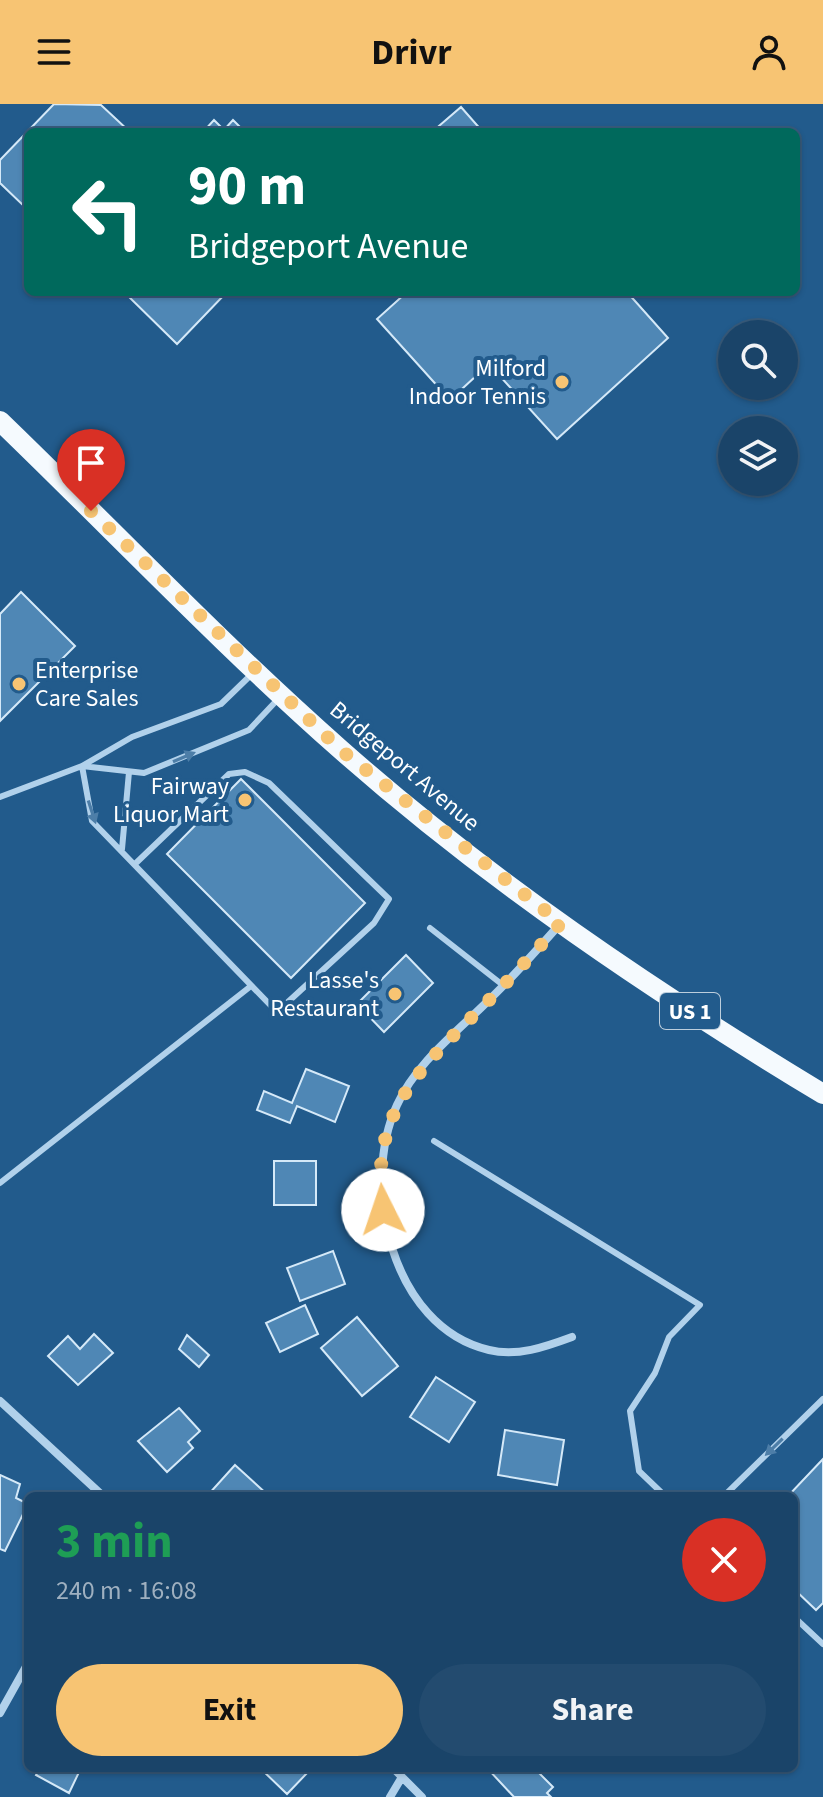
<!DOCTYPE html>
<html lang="en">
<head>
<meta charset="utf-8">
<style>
  :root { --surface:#1a4469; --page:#234b6f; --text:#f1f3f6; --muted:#9fb0c0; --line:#385c7d; --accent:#f7c473 }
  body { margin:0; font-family:"Source Sans 3",sans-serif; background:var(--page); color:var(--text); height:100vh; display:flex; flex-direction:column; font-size:30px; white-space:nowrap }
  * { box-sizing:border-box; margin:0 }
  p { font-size:26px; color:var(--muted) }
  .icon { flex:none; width:44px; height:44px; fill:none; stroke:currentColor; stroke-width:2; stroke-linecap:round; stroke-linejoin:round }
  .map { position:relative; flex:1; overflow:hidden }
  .sheet { position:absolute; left:24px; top:1388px; width:774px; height:280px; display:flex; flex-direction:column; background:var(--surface); border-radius:12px; box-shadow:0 2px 6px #0004,0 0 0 2px var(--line) }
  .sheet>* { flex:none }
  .guide { position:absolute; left:24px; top:24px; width:776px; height:168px; border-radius:12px; box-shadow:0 2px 6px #0004,0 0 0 2px var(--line); background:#00695c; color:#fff; overflow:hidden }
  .fabs { position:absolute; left:718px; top:216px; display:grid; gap:16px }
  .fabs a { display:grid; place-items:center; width:80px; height:80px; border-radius:50%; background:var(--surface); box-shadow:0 2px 6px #0004,0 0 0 2px var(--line); font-size:40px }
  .pin { position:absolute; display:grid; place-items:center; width:68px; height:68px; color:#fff; margin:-82px -34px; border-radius:50% 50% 50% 0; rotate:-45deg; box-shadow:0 0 8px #0007 }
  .pin .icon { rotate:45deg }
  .me { position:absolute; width:88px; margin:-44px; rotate:356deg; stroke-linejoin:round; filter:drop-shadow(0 0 6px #0008) }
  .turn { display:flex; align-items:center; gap:28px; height:168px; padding:0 32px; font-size:36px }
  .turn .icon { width:104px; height:104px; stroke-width:2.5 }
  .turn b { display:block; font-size:56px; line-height:68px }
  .round { display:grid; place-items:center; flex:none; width:84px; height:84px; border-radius:42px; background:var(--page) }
  .headline { display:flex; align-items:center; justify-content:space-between; height:136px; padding:0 32px }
  h1 { font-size:48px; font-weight:700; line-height:60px; color:#1e9e55 }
  .button { display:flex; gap:16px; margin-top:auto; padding:16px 32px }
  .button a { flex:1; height:92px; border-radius:48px; background:var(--accent); color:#111; font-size:32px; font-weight:700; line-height:92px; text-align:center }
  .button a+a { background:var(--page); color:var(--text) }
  header { display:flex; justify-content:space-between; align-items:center; height:104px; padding:0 32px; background:var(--accent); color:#111; font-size:36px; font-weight:700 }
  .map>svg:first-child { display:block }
</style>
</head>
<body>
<header><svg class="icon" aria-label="menu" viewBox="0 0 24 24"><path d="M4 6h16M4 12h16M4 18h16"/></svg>Drivr<svg class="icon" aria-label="person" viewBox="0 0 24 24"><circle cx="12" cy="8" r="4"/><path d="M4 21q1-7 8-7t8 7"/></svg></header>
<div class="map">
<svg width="823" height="1693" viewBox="0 0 823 1693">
  <rect width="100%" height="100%" fill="#225b8c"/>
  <path fill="#4f87b5" stroke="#d5e9f8" stroke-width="2" d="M54,0L101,1L130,28H28V106L0,79V56Z
    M461,3L483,28H432Z
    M214,16L224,26L233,16L245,28H203Z
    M124,188H227L177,240Z
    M407,188H627L668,234L557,335L489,260L450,296L377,215Z
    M21,488L75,542L0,617V510Z
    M241,675L365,799L291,874L167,750Z
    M406,851L433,879L384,928L357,900Z
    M306,965L349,982L335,1018L297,1002L290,1019L257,1006L264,987L292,999Z
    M274,1057H316V1101H274Z
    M333,1147L345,1180L300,1197L287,1164Z
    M305,1201L318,1230L280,1248L266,1219Z
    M357,1213L398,1262L362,1292L321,1244Z
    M94,1230L113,1249L78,1281L48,1252L68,1232L80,1245Z
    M187,1231L209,1251L199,1263L179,1245Z
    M436,1273L475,1298L449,1338L410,1313Z
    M179,1304L200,1327L188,1338L193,1344L167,1368L138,1337Z
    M505,1326L564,1336L557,1381L498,1371Z
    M823,1355V1499L816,1506L794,1485V1392H788Z
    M235,1361L269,1392H207Z
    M0,1371L20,1380L16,1394L28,1400L5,1447L0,1445Z
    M40,1664H81L69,1689L36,1671Z
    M260,1664H306L309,1667L287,1690Z
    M487,1664H543L539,1669L553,1683L547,1689L551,1693H514Z"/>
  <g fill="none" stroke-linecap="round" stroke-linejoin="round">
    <path stroke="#b1d1eb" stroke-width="6" d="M82,662L92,717L277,908L374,819L389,795L269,679L245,668L229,670L136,759
      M82,662L144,669L249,626L279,594
      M0,693L82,662L132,633L221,600L253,569
      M122,745L129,668
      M430,824L504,882
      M434,1037L700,1201L669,1233L655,1269L630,1307L639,1367L665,1392
      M0,1079L251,882
      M724,1392L823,1295
      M794,1513L823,1540"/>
    <path stroke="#b1d1eb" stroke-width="8" d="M560,820C537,846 514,872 489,896C457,928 416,959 397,1001C360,1081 391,1223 489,1246C517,1253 545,1243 572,1233
      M0,1297L103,1392
      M0,1609L28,1559
      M393,1664L422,1693
      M390,1693L402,1673"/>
    <path stroke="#f5fafe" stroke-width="20" d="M0,317C113,426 222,541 340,645C488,776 654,888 823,990"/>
  </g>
  <defs><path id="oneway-solid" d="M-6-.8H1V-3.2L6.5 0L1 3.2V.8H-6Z" transform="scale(2)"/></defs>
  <g fill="#4d7ea8">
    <use href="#oneway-solid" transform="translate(184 653) rotate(-23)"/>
    <use href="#oneway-solid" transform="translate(92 708) rotate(72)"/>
    <use href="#oneway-solid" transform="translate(774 1343) rotate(136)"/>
  </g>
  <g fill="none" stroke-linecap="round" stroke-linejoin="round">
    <path stroke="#f7c473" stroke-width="14" stroke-dasharray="0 25.2" d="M91,407L342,647L561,819C535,847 510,876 482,903C419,966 369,1009 383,1106"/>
  </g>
  <g fill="#f7c473" stroke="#225b8c" stroke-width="3">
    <circle cx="562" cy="278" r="8"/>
    <circle cx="19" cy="580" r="8"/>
    <circle cx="245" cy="696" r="8"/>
    <circle cx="395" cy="890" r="8"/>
  </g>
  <g text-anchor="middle" stroke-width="8" stroke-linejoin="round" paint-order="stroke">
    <rect fill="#225b8c" stroke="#bdcedc" stroke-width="2" x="660" y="889" width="60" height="36" rx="6"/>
    <g font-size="22" font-weight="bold" fill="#fff">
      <text x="690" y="915">US 1</text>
    </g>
    <g font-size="24" fill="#fff" stroke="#225b8c" text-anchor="end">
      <text x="546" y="272">Milford<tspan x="546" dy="28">Indoor Tennis</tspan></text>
      <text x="35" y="574" text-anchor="start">Enterprise<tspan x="35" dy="28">Care Sales</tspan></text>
      <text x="229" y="690">Fairway<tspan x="229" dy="28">Liquor Mart</tspan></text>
      <text x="379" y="884">Lasse's<tspan x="379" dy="28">Restaurant</tspan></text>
    </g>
    <g font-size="24" fill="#fff" stroke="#225b8c">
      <text transform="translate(405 662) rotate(40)" y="8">Bridgeport Avenue</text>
    </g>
  </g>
</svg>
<div class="fabs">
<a><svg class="icon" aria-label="search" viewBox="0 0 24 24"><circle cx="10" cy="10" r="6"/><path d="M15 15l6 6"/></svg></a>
<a><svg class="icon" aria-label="layers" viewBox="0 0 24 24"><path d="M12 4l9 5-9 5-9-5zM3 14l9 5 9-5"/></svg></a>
</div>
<div class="pin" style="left:91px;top:407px;background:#d93025"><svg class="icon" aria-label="arrive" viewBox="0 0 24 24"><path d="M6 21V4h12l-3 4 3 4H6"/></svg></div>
<svg class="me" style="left:383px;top:1106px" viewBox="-20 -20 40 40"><circle r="19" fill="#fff"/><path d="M0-13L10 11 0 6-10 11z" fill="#f7c473"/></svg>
<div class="guide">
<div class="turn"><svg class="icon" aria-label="left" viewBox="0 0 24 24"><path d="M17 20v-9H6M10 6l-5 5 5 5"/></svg><div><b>90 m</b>Bridgeport Avenue</div></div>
</div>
<section class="sheet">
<div class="headline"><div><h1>3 min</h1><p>240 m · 16:08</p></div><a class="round" style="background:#d93025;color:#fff"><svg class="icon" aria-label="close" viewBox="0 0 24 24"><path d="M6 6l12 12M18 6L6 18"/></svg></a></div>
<div class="button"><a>Exit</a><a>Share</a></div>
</section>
</div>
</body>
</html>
